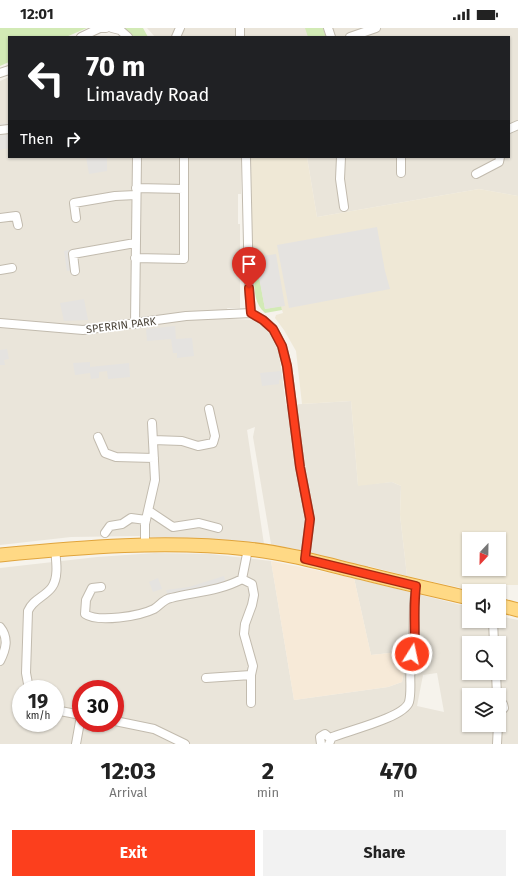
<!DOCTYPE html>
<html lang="en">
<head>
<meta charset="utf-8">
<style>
  :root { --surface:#fff; --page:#f2f2f2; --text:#222; --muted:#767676; --accent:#fc3f1d }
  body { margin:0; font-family:"Fira Sans",sans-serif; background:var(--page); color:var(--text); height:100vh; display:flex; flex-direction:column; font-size:15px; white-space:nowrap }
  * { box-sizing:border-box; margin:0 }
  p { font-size:13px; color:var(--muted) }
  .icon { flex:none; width:22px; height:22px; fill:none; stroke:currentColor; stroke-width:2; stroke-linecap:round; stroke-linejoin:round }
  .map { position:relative; height:716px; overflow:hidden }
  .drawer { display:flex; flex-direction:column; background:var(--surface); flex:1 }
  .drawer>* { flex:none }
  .banner { position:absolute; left:8px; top:8px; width:502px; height:122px; border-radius:0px; box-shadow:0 1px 3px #0004; background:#202124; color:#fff; overflow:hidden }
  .needle { width:26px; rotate:202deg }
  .fabs { position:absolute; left:462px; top:504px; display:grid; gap:8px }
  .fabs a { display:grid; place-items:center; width:44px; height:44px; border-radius:0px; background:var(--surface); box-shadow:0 1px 3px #0004; font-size:20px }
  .speed { position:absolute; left:12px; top:652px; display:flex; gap:8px; font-size:20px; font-weight:700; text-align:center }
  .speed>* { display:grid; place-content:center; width:52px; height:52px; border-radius:50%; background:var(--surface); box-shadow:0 1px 3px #0004; line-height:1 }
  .speed small { font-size:10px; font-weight:400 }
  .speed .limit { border:6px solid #d22; background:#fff; color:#111 }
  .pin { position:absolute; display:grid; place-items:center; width:34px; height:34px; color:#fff; margin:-41px -17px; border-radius:50% 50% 50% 0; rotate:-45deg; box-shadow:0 0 4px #0007 }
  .pin .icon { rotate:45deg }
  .me { position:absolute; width:44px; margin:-22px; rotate:10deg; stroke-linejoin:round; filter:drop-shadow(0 0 3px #0008) }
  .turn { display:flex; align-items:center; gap:14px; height:84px; padding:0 12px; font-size:18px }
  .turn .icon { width:52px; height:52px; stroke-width:2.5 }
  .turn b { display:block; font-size:28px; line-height:34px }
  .then { display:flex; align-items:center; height:38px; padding:0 12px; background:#0003; gap:8px; font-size:15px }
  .eta { display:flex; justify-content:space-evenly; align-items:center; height:68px; text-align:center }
  .eta b { font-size:24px; font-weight:700; line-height:28px }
  .primary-button { display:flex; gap:8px; margin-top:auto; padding:8px 12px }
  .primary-button a { flex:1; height:46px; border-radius:0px; background:var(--accent); color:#fff; font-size:16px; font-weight:700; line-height:46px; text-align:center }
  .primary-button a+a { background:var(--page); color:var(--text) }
  .status { display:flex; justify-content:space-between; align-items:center; height:28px; padding:0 20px; background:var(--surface); direction:ltr }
  .status svg { height:11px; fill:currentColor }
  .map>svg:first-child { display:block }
</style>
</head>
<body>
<div class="status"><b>12:01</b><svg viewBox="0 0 49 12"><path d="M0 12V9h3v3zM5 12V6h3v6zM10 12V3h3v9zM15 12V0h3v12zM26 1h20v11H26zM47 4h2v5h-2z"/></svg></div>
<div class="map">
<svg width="518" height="716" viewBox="0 0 518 716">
  <rect width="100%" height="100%" fill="#f6f3ec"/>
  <path fill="#eae5da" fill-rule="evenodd" d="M147,0H518V168L479,161L317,189L307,129H509V9H155Z
    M9,49V129H241V166H238V196H240V280H227L230,291L257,292L270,303L278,318L286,377L351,373L358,457L392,454L401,458L400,487L407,548L368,538V541L295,521L271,516L253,409L255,399L247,402L264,516L138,508L71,509L0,517V53Z
    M155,525L210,526L271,533L294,672L388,659L402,654L408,623L371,627L354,550L469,579V593H499V588L518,592V716H0V540L97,529ZM469,615H499V645H469ZM437,645L444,684L417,678L423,647ZM21,661H55V695H21ZM81,661H115V695H81ZM469,667H499V697H469Z"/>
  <path fill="#f7ead8" d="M271,533L354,550L371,627L408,623L402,654L388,659L294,672Z"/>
  <path fill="#efe8d6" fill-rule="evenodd" d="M251,129H307L317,189L479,161L518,168V557H502L494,563H475L407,548L400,487L401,458L392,454L358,458L351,373L302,376L296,323L284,302L275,290L276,287L283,285L281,279L265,281L255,229L252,227ZM469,511H499V541H469Z"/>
  <path fill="#d2eab5" d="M0,0H87L66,9H9V34L0,38Z
    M124,0H143L148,9H133Z
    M305,0H323L326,9H308Z
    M254,236H257L265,281L281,278L282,282L265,285C251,273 255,252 254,236Z"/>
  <path fill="#e5e3e0" d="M9,95V120L0,122V96Z
    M86,129H107V143L89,146Z
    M377,199L385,243L390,261L289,280L277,217Z
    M75,221L79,241L67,243L64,223Z
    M276,226L285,278L265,281L255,229Z
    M84,271L88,292L64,293L60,275Z
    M175,298L176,311L192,310L194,328L177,330V325H173L171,311L147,313L146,301Z
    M7,321L9,331L4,332L5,337H0V322Z
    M90,334V339L129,335L130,349L108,351L107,343L99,344V350L91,351L90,345L75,347L73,335Z
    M281,343L282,351L279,352V356L262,358L260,345Z
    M224,548L227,560L192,571L170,573L166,562L189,559Z
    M158,550L162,561L153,564L149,554Z"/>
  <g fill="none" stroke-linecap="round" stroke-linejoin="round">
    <defs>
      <path id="minor" d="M112,0L120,2L128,9
        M240,0V9
        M328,0L331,9
        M81,9L100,0H106
        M176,9L180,0
        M350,9L376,0
        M0,45L9,42
        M509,101L518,97
        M0,102L9,101
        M246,129L249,260L251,285
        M341,129L340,151L344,179
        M401,129V145
        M476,146L499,134L500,129
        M136,160L184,161V129
        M0,190L16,188L18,197
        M76,190L74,175L115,168L136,167
        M135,230L184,231V161
        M0,242L12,240
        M75,243L73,226L135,215
        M0,295L83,302L186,288L251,285L263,292L273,301L282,318L287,338L300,439L310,491L305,531
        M135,296L137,129
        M98,409L105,425L116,429L154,430
        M153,412L182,413L198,418L213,415L215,408L209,381
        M149,483L173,499L199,495L218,500
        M105,505L110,498L122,496L131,490L146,492
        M145,518V496L155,452L152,395
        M248,521L242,551L252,556L254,567L252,577L245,596L244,606L253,638L251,647V675
        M101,559L92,560L86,572L85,586C98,595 140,588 154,581C160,577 164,571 171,570C195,564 220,563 242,551
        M493,593L494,615
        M0,599C9,610 6,621 0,633
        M413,626L414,576L416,558
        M406.5 632a5.5 5.5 0 1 1 11 0a5.5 5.5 0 1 1-11 0Z
        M496,645L497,667
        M206,650L251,647
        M29,661L26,645L28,583C33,571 45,569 52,559C59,549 56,532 55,521
        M499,673L503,676L504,680L499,685
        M55,682L81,687
        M115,693L154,701L185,716
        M330,710C346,703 404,690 409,674C412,663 409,649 411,637
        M76,716L81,688
        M321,716L320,709L325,706L331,711L329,716
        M497,716L498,697"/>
      <path id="trunk" d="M0,527C82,519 166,512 248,521C287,525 325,536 363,545C398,554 434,562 469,570
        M499,577L518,582"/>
    </defs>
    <use href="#minor" stroke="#c2bbae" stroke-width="10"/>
    <use href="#trunk" stroke="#e0a43c" stroke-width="15"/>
    <use href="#minor" stroke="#fff" stroke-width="8"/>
    <use href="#trunk" stroke="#ffd985" stroke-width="13"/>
  </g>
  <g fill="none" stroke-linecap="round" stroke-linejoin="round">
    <defs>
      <path id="route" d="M249,260L251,285L263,292L273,301L282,318L287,338L300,439L310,491L305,531L416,558C413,581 416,603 414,626H412"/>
    </defs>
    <use href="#route" stroke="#a42913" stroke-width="10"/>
    <use href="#route" stroke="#fc3f1d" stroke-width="7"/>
  </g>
  <g text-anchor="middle" stroke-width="3.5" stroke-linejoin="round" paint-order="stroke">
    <g font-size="11" fill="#4b4439" stroke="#fff">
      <text transform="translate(121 297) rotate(-7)" y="4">SPERRIN PARK</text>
    </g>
  </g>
</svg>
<div class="fabs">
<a><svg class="needle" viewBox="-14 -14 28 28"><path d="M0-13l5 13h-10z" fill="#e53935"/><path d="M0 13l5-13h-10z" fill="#767676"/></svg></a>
<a><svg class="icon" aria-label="sound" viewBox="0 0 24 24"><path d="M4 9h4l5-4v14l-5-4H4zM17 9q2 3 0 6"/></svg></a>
<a><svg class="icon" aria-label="search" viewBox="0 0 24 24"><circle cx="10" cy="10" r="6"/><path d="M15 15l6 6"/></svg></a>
<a><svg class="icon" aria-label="layers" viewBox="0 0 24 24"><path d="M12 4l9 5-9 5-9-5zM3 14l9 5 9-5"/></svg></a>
</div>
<div class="speed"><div>19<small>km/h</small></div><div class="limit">30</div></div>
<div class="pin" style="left:249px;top:260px;background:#d93025"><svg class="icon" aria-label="arrive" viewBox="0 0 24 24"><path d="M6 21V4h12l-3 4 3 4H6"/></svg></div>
<svg class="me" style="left:412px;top:626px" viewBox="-20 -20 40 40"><circle r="17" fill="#fc3f1d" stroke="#fff" stroke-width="3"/><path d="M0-11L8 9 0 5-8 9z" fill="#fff"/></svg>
<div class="banner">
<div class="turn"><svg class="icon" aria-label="left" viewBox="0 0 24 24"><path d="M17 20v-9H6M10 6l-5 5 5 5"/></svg><div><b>70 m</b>Limavady Road</div></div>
<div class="then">Then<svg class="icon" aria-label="right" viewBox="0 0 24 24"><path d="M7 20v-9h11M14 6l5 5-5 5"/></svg></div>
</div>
</div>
<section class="drawer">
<div class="eta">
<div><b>12:03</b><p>Arrival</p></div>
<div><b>2</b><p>min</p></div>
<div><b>470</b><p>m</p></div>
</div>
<div class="primary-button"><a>Exit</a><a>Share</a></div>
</section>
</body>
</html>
